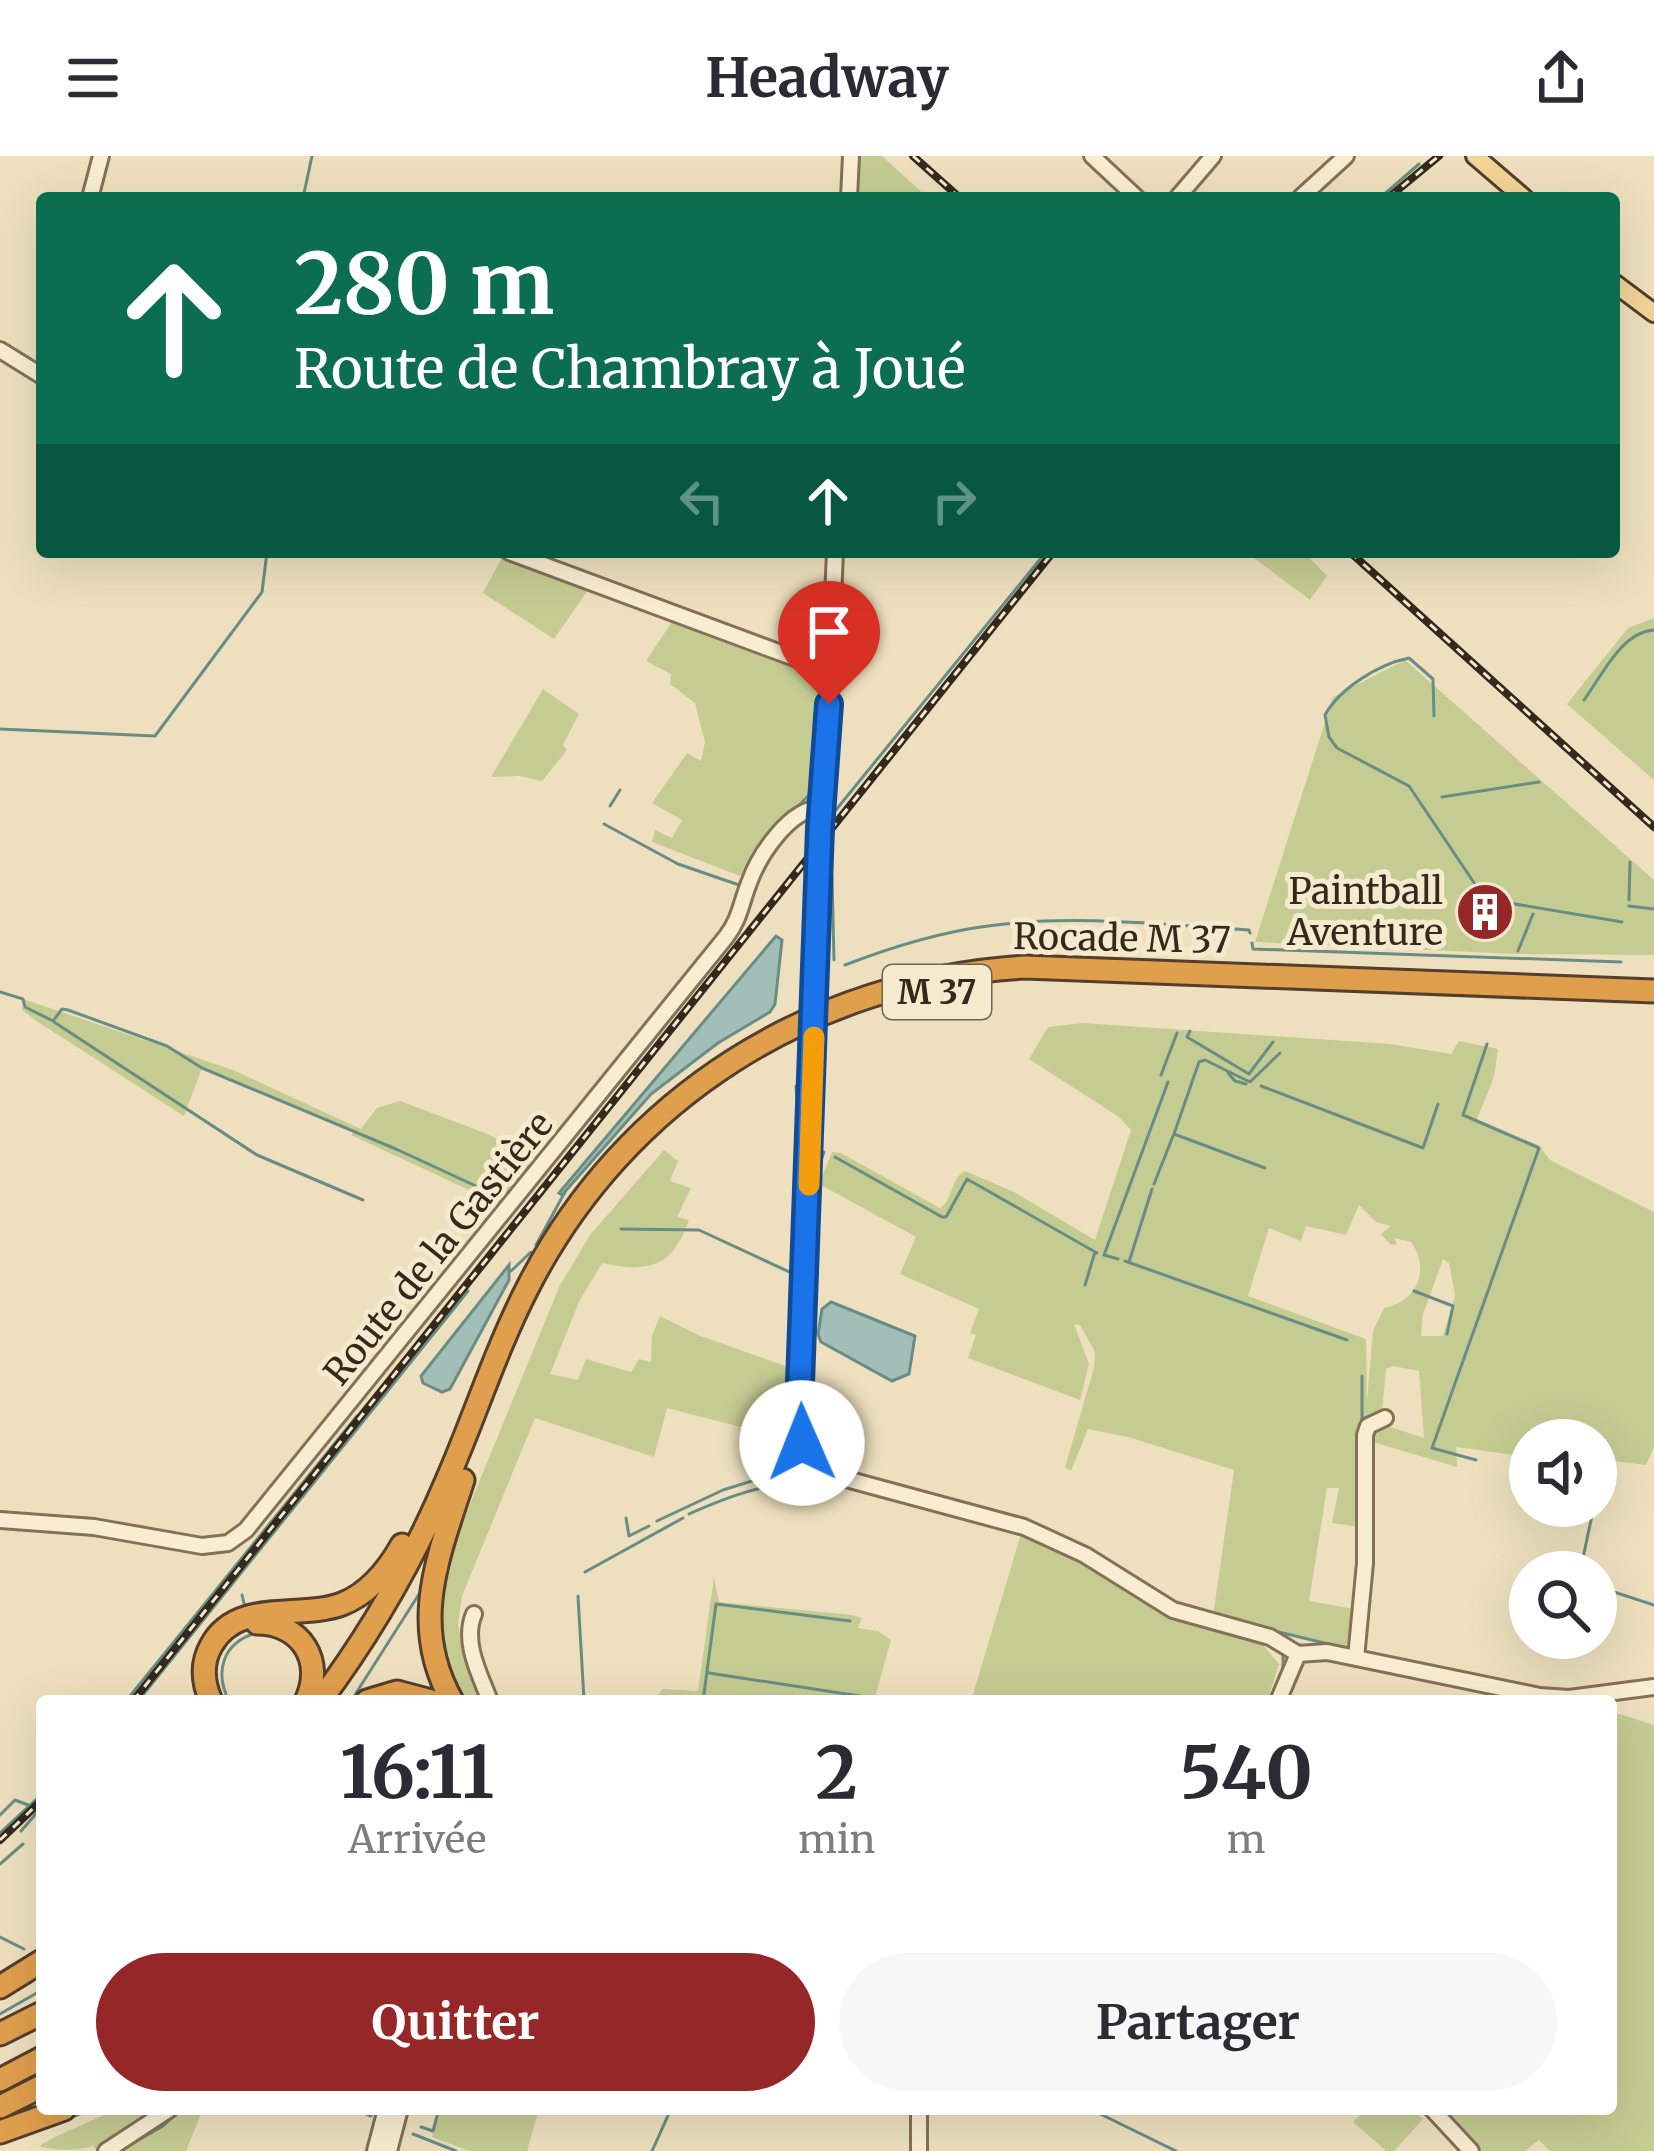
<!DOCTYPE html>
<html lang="fr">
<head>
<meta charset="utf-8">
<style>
  :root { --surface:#fff; --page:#f7f7f7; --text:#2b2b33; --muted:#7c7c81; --accent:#962728 }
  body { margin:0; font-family:Merriweather,serif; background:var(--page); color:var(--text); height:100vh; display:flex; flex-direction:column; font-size:45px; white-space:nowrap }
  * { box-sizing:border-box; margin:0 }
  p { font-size:39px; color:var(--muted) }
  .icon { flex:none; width:66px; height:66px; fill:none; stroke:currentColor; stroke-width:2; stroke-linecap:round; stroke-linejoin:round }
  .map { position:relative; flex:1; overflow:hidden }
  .panel { position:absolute; left:36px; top:1539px; width:1581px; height:420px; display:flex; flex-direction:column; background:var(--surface); border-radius:12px; box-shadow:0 12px 48px #0002 }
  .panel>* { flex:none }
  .top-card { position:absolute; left:36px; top:36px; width:1584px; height:366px; border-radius:12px; box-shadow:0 12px 48px #0002; background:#0b6e4f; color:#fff; overflow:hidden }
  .buttons { position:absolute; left:1509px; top:1263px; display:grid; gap:24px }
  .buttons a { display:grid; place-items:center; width:108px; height:108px; border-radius:50%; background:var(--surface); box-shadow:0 12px 48px #0002; font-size:60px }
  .pin { position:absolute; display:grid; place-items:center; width:102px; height:102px; color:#fff; margin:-123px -51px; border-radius:50% 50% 50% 0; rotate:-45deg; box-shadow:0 0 12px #0007 }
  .pin .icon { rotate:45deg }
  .me { position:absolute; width:132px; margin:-66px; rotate:359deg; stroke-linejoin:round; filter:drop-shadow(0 0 9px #0008) }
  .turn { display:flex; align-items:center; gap:42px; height:252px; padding:0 60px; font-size:54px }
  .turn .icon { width:156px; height:156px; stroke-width:2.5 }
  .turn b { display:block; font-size:84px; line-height:102px }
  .lanes { display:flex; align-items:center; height:114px; padding:0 60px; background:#0003; justify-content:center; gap:60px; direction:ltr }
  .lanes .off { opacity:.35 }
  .eta { display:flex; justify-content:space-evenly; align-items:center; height:204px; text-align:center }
  .eta b { font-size:72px; font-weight:700; line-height:84px }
  .primary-button { display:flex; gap:24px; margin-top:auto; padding:24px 60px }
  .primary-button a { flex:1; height:138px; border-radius:72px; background:var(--accent); color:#fff; font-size:48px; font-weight:700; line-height:138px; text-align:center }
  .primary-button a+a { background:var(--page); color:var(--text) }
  header { display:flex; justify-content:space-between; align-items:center; height:156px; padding:0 60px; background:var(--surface); font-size:54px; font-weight:700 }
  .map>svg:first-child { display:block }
</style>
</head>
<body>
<header><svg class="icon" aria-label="menu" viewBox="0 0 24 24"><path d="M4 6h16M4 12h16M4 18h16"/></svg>Headway<svg class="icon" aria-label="share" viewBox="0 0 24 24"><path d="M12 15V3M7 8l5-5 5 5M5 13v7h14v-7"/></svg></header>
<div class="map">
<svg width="1654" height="1995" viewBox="0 0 1654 1995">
  <rect width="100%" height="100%" fill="#eee0be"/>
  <path fill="#c5cc92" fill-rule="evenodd" d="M857,0H882L928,42H855Z
    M1246,396H1304L1327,420L1310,444Z
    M502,401L590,431L554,483L483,437Z
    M675,461L821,521L815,632L790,654L740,720L652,686L655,674L672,682L682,664L652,647L687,597L701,605L705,586L695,547L670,528L671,518L646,505Z
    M1654,462V624L1567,548L1628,472Z
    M1405,504L1654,724V799L1516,798L1255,786L1333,541Z
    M543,533L579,558L563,589L567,594L542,625L519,620L491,621Z
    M23,843L233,914L361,973L377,952L400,945L485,977L538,1003L499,1048L351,979L354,976L202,912L184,960L38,866L22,854Z
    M1083,867L1390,888L1451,898L1459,885L1498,893L1494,921L1477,963L1538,989L1550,1004L1654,1056V1291L1646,1309L1614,1305L1606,1313L1596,1312V1284H1530V1301L1456,1291L1457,1311L1366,1284L1359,1371L1332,1367L1339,1332H1327L1309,1445L1354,1453L1349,1493L1213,1460L1234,1314L1128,1281L1088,1273L1071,1315L1065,1311L1094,1212L1095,1196L1080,1169L1074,1168L1089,1208L1080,1244L968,1202L976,1179L970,1177L979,1153L900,1118L916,1081L819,1028L832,996L841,997L940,1052C954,1043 950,1022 965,1015L1014,1036L1095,1084L1131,974L1119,961L1029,903L1048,871ZM1359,1049L1376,1066L1391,1070L1381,1078L1391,1089L1397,1088L1394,1082L1411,1086C1431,1113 1417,1146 1384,1152L1373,1175L1367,1245L1366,1183L1248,1140L1269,1072L1301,1085L1306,1070L1346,1079ZM1443,1103L1449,1107L1455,1139L1443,1180H1421L1423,1158ZM1393,1210L1419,1215L1424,1282L1381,1268L1386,1213Z
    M664,994L678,1005L670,1025L691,1032L677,1061L689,1064C673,1109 652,1118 602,1107L579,1146L550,1218L578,1224L586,1203L631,1216L639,1203L651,1206L652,1180L660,1160L698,1179L791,1212V1263L784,1275L772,1279L667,1252L654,1301L535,1262L462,1440L458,1469L479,1545H460L437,1491L445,1409L560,1129L590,1079Z
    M1021,1378L1082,1405L1174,1462L1262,1488L1279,1508L1267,1545H971Z
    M714,1421L719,1446L852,1459L862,1462L858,1472L878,1475L891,1484L874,1545H652L663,1533L698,1535Z
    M1620,1558L1654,1569V1995H1550L1539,1984L1525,1995H1479L1440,1953H1611V1559Z
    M116,1953H170L106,1995H97L93,1990C79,1995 54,1995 40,1990C48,1982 100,1962 116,1953Z
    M179,1953H203L186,1995H114L152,1975Z
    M439,1953H539L527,1995H469L432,1981Z
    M1366,1953H1413L1423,1963L1394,1995H1386L1353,1966Z"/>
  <path fill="#a2bfb7" stroke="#698d84" stroke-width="3" d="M776,780L782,784L775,848L770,856L718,887L651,938L562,1039L559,1037Z
    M509,1109V1124L450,1233L442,1236L423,1227L421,1220Z
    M831,1146L915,1180L909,1218L892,1225L821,1186L818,1178L822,1153Z"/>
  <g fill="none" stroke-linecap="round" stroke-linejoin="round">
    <path stroke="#698d84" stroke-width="3" d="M303,42L312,0
      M1380,42L1419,8
      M679,452L816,503L823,499
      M1584,544C1602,520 1621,476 1654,474
      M1434,560L1433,523L1409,502C1379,508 1340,532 1325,559L1329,581L1337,592L1409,630L1485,743L1622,766
      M0,573L155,580L262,436L267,396
      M1442,641L1539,626
      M610,650L620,634
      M791,657L818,630
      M831,660L1046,396
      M604,668L678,708L739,729L741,734
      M832,720L834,804
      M1629,744L1630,706
      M1629,750L1654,753
      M1252,787L1253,793L1621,806
      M1518,795L1533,758
      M845,809C889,792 941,776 988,770C1073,758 1164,769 1249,774L1250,777
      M0,836L23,843L25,851L53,865L62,853L68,854L167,890L202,912L396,993L506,1044
      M54,866L257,999L363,1044
      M1190,875L1187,881L1249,918L1273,886
      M1228,917L1235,925L1246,928
      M1161,919L1177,877
      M796,930L802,1015
      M1261,930L1423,992L1438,948
      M588,965L736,780
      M835,1001L942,1061H946L967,1023L1097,1097
      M1265,1012L1174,978L1199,906L1205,904L1250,926L1280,897
      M818,1013L824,996
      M1154,1028L1173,980
      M814,1044L815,1023
      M621,1073L699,1074L798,1120
      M536,1089L565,1036
      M1104,1099L1168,926
      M1104,1099L1118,1103
      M1125,1105L1347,1184
      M1129,1106L1152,1033
      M812,1110L813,1081
      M511,1115L531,1096
      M1085,1129L1095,1096
      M1414,1135L1453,1150L1447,1178
      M810,1157L811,1122
      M794,1263L800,1313
      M1362,1270V1220
      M1476,1304L1432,1292L1539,992L1463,959L1487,888
      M775,1318L786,1316
      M689,1358C743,1334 790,1318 849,1331
      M626,1362L629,1380L649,1370
      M657,1365L723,1334L768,1320
      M1056,1378L1102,1402
      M585,1416L683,1362
      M1580,1416L1594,1350
      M1596,1430L1654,1449
      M242,1439L245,1451
      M578,1440L584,1544
      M1182,1464L1214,1472
      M1258,1471L1349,1493
      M1283,1496V1516
      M709,1517L879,1543
      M126,1545L357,1260
      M138,1545L468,1135
      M229,1545C214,1515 223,1487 256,1477
      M351,1545L421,1435
      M703,1545L716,1448L850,1465
      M0,1659L15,1644L28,1649
      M21,1675L42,1651
      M0,1677L42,1638
      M0,1708L23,1688
      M0,1781L24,1793
      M0,1818L42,1791
      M0,1858L42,1834
      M354,1953L371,1960
      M1090,1953L1176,1995
      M926,1969V1995
      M49,1971L91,1953
      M421,1971L433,1975L439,1953
      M413,1978L456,1995
      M119,1995L163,1970L182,1953
      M652,1995L671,1953"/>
    <defs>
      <path id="minor" d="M1092,0L1137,42
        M90,42L101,0
        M849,42L851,0
        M1177,42L1213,0
        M1300,42L1346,0
        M0,194L42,220
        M509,396L808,507L830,511
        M816,834L835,396
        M813,902L799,1255L806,1298L824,1317L1024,1371L1085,1399L1173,1454L1270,1481L1298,1498
        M0,1364L94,1371L202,1390L228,1387L246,1374L726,781C740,763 741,747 749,727C759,699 790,652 821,652
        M474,1458C462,1486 480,1519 490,1545
        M1298,1498L1327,1496L1540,1540L1569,1542L1654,1531
        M1356,1502L1365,1407V1279L1368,1270L1385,1262
        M1278,1545L1298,1498
        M919,1953V1995
        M1432,1953L1471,1995
        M106,1995L170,1953
        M375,1995L386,1953
        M389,1995L400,1953"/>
      <path id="major" d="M1475,0L1524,42
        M1614,127L1654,157"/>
      <path id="highway" d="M257,1467C301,1467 325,1505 306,1545
        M211,1545C203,1527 201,1508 211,1490C237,1442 299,1464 342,1448C370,1437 388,1414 402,1389
        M320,1545C371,1477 414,1402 447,1324C475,1260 496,1193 528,1131C625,941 813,824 1025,811L1654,835
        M367,1545L397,1536L431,1545
        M452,1545C409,1469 438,1401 463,1324
        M0,1831L42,1805
        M0,1878L42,1857
        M0,1924L42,1902
        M0,1951L42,1930
        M0,1976L64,1953"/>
    </defs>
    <use href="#minor" stroke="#867057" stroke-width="20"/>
    <use href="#major" stroke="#543e2c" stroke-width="22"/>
    <use href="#highway" stroke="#543e2c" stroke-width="27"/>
    <use href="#minor" stroke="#f9edd1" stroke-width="14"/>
    <use href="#major" stroke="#f2d595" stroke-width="16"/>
    <use href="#highway" stroke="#df9f4d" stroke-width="21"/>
    <defs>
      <path id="rail" d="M913,0L960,42
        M1388,42L1439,0
        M1350,396L1654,671
        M133,1545L1053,396
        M0,1684L42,1644"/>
    </defs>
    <use href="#rail" stroke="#35281c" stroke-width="8"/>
    <use href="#rail" stroke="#f5eace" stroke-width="3" stroke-dasharray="9" stroke-linecap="butt"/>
    <defs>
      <path id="minor-bridge" d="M813,902L816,834"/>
    </defs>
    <use href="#minor-bridge" stroke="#867057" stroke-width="20" stroke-linecap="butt"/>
    <use href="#minor-bridge" stroke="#f9edd1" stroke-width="14"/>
  </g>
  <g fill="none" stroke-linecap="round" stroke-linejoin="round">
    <defs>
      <path id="route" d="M802,1287L799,1255L820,672L829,548"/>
    </defs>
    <use href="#route" stroke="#114b97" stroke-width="30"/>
    <use href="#route" stroke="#1a73e8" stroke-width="21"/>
    <path stroke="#f59e0b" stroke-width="21" d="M809,1029L814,881"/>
  </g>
  <defs>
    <symbol id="building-disc" viewBox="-11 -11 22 22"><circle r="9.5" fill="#962728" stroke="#f5eace"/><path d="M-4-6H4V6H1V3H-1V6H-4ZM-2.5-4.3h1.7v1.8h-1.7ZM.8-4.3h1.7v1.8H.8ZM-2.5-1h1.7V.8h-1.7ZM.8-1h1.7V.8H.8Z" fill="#fff"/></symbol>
  </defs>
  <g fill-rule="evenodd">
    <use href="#building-disc" x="1452" y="723" width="66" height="66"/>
  </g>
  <g text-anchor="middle" stroke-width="10" stroke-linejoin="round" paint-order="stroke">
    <rect fill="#f5eace" stroke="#6f6251" stroke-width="3" x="883" y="809" width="108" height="54" rx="9"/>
    <g font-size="33" font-weight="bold" fill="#35281c">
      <text x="937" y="848">M 37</text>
    </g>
    <g font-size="36" fill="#35281c" stroke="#f5eace" text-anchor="end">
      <text x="1443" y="748">Paintball<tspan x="1443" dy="41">Aventure</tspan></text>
    </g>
    <g font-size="36" fill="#35281c" stroke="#f5eace">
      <text transform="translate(1122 782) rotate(1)" y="13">Rocade M 37</text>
      <text transform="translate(438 1092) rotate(-51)" y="13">Route de la Gastière</text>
    </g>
  </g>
</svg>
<div class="buttons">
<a><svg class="icon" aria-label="sound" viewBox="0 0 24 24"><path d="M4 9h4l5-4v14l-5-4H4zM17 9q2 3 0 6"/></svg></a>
<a><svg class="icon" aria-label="search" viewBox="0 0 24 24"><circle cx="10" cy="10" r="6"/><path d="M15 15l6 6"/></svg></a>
</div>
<div class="pin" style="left:829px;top:548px;background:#d93025"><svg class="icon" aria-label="arrive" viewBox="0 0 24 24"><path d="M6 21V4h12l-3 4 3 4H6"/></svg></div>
<svg class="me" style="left:802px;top:1287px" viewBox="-20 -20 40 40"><circle r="19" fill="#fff"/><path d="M0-13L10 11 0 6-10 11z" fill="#1a73e8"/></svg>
<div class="top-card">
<div class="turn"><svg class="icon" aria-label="ahead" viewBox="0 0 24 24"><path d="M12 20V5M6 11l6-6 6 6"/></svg><div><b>280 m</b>Route de Chambray à Joué</div></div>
<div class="lanes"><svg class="icon off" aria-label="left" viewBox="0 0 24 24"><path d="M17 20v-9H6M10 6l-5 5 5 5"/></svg><svg class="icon" aria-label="ahead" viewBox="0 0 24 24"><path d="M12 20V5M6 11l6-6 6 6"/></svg><svg class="icon off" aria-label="right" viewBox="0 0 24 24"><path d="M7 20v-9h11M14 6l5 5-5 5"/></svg></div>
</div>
<section class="panel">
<div class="eta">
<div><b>16:11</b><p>Arrivée</p></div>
<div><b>2</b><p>min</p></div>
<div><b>540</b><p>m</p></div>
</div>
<div class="primary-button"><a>Quitter</a><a>Partager</a></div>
</section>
</div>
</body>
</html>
